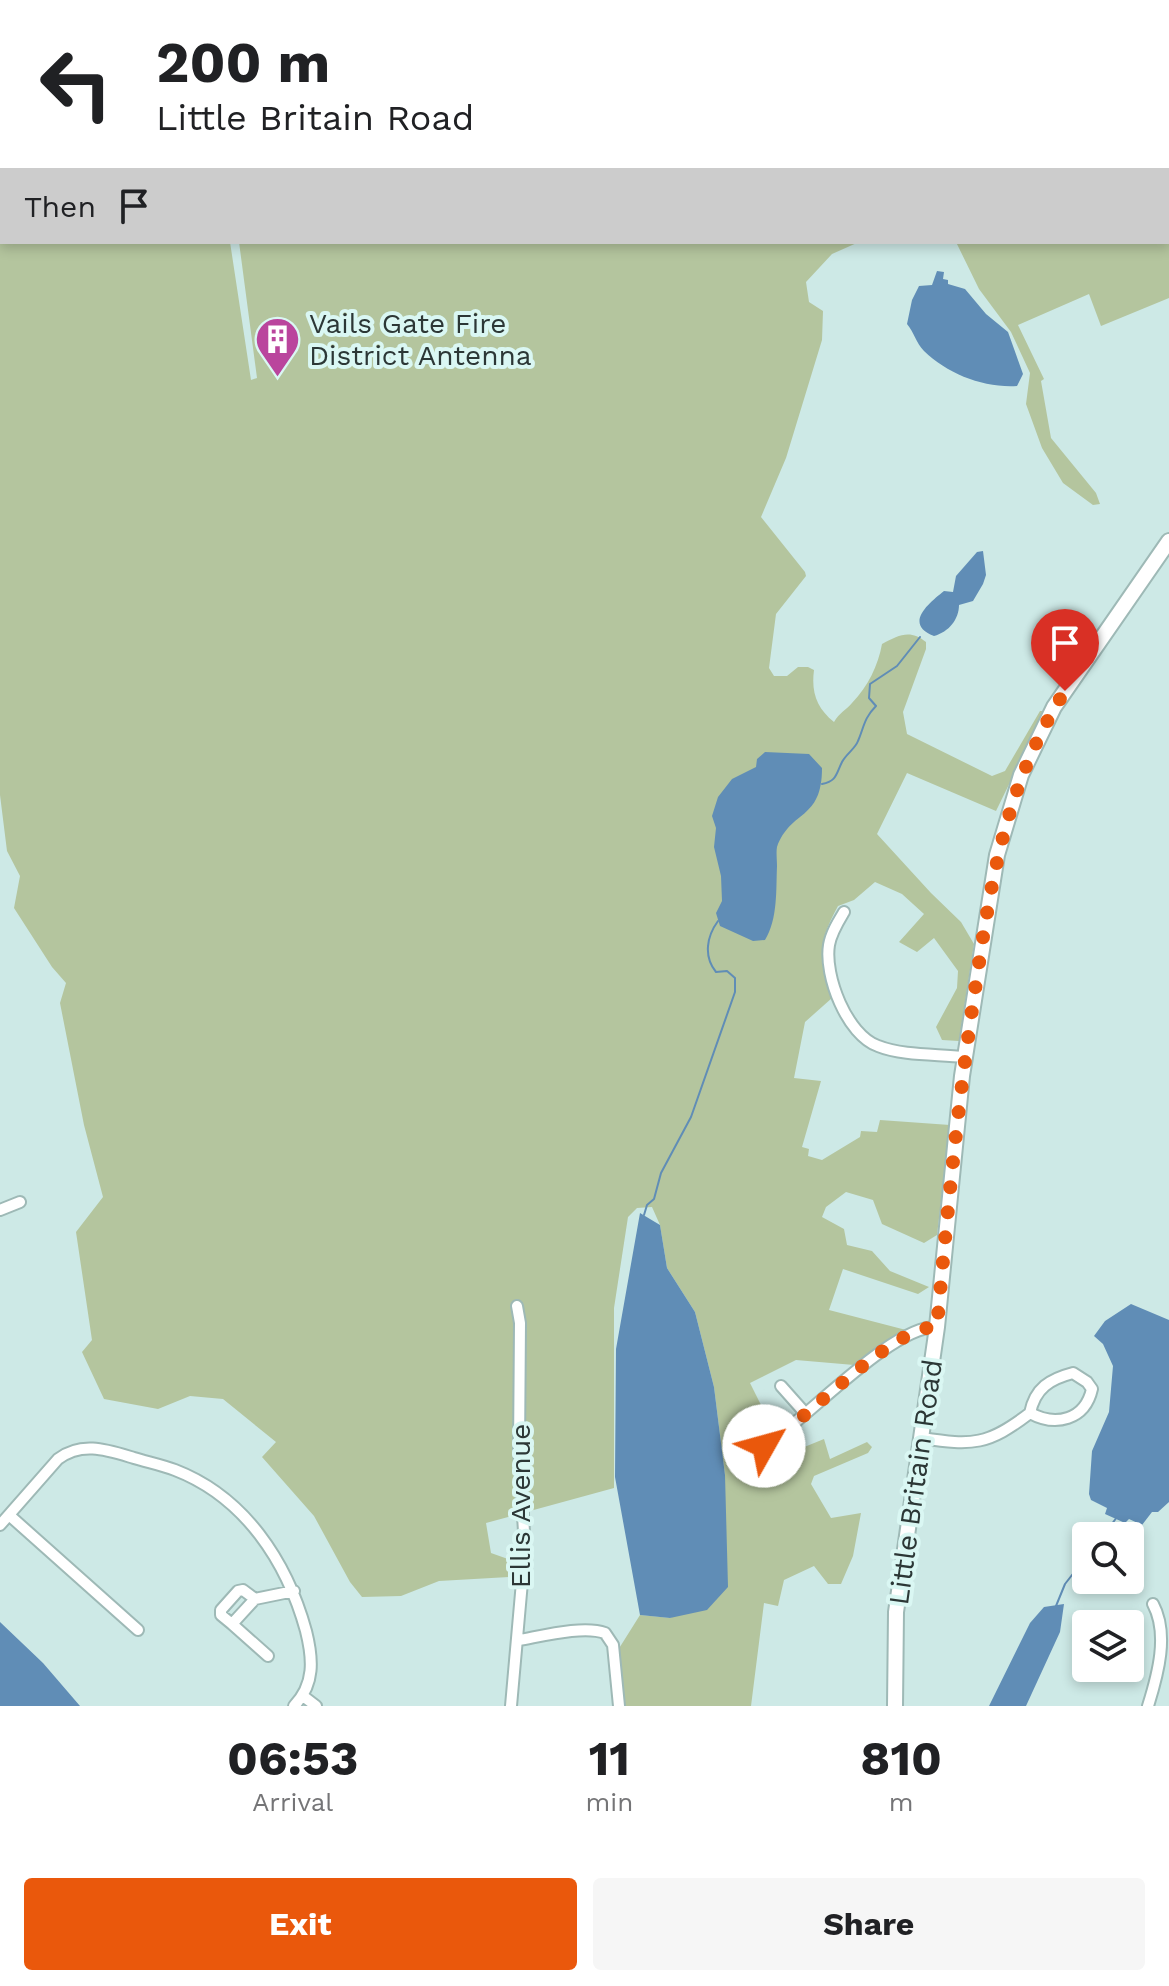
<!DOCTYPE html>
<html lang="en">
<head>
<meta charset="utf-8">
<style>
  :root { --surface:#fff; --page:#f6f6f6; --text:#202124; --muted:#757577; --accent:#ea580c }
  body { margin:0; font-family:"Work Sans",sans-serif; background:var(--page); color:var(--text); height:100vh; display:flex; flex-direction:column; font-size:30px; white-space:nowrap }
  * { box-sizing:border-box; margin:0 }
  p { font-size:26px; color:var(--muted) }
  .icon { flex:none; width:44px; height:44px; fill:none; stroke:currentColor; stroke-width:2; stroke-linecap:round; stroke-linejoin:round }
  .map { position:relative; height:1706px; overflow:hidden }
  .drawer { display:flex; flex-direction:column; background:var(--surface); flex:1 }
  .drawer>* { flex:none }
  .top-card { position:absolute; left:0px; top:0px; width:1170px; height:244px; box-shadow:0 4px 12px #0003; background:#fff; color:var(--text); overflow:hidden }
  .controls { position:absolute; left:1072px; top:1522px; display:grid; gap:16px }
  .controls a { display:grid; place-items:center; width:72px; height:72px; border-radius:8px; background:var(--surface); box-shadow:0 4px 12px #0003; font-size:40px }
  .pin { position:absolute; display:grid; place-items:center; width:68px; height:68px; color:#fff; margin:-82px -34px; border-radius:50% 50% 50% 0; rotate:-45deg; box-shadow:0 0 8px #0007 }
  .pin .icon { rotate:45deg }
  .me { position:absolute; width:88px; margin:-44px; rotate:52deg; stroke-linejoin:round; filter:drop-shadow(0 0 6px #0008) }
  .turn { display:flex; align-items:center; gap:28px; height:168px; padding:0 24px; font-size:36px }
  .turn .icon { width:104px; height:104px; stroke-width:2.5 }
  .turn b { display:block; font-size:56px; line-height:68px }
  .then { display:flex; align-items:center; height:76px; padding:0 24px; background:#0003; gap:16px; font-size:30px }
  .eta { display:flex; justify-content:space-evenly; align-items:center; height:136px; text-align:center }
  .eta b { font-size:48px; font-weight:700; line-height:56px }
  .button { display:flex; gap:16px; margin-top:auto; padding:16px 24px }
  .button a { flex:1; height:92px; border-radius:8px; background:var(--accent); color:#fff; font-size:32px; font-weight:700; line-height:92px; text-align:center }
  .button a+a { background:var(--page); color:var(--text) }
  .map>svg:first-child { display:block }
</style>
</head>
<body>
<div class="map">
<svg width="1169" height="1706" viewBox="0 0 1169 1706">
  <rect width="100%" height="100%" fill="#cde9e6"/>
  <path fill="#b4c59e" d="M0,0H194L195,2H2V242H230L251,380L257,378L239,242H859L832,254L806,282L809,302L823,311L822,340L786,458L761,517L805,572L806,576L776,614L769,668L774,676H787L798,667H808L814,670C811,693 817,708 834,722C839,713 846,710 852,703C868,686 878,666 882,644C899,635 910,629 926,642V649L903,712L907,734L992,776L1005,771L1040,711H1043V715L996,811L907,773L877,834L931,893L961,922L974,944L959,1041L942,1040L936,1027L957,988L958,971L934,938L917,952L899,942L924,914L902,894L875,882L854,900L838,906C816,947 820,955 832,998L805,1022L794,1078L821,1081L802,1147L809,1149L808,1156L822,1160L860,1137L861,1131L877,1132L880,1120L950,1125L937,1235L924,1243L882,1224L873,1200L846,1192L826,1207L822,1217L844,1229L847,1245L872,1251L890,1271L929,1287L918,1294L843,1269L829,1310L906,1330L854,1365L796,1360L750,1383L774,1431L745,1453L749,1477L758,1486L792,1452L824,1439L830,1459L867,1442L872,1447L868,1453L814,1476L811,1484L831,1518L861,1513L853,1556L841,1584H828L814,1566L784,1580L778,1606L764,1603L751,1706H625L618,1650L640,1615L671,1618L725,1475L714,1387L695,1312L667,1268L660,1225L652,1207L637,1208L628,1217L614,1308V1488L486,1523L491,1553L516,1562L514,1573L509,1577L439,1581L401,1596L362,1597L350,1582L314,1516L262,1457L276,1442L223,1399L190,1396L158,1409L104,1399L82,1352L92,1340L76,1232L103,1197L84,1125L60,1003L66,983L52,967L14,908L20,876L7,851L0,795Z
    M205,0H1169V298L1101,326L1089,294L1018,325L1044,379L1041,381L1051,438L1096,493L1100,504L1093,505L1063,483L1042,448L1026,404L1030,373L1011,332L979,289L956,242H1168V2Z"/>
  <path fill="#608db6" d="M937,271L944,272L943,279L948,280V284L965,289L986,314L1008,332L1023,374L1017,386C983,388 948,374 924,351C916,343 914,332 907,324L912,300L919,286L932,285Z
    M983,551L986,575L983,584L973,601L959,605C959,619 949,632 934,636C903,624 929,603 944,591L953,592L956,576L977,552Z
    M765,752L809,754L822,768C822,821 791,809 777,847C776,852 777,860 777,866C776,889 778,919 765,940L753,941L720,926L716,913L722,901L721,876L714,847L716,828L712,816L718,797L732,779L756,767L757,759Z
    M640,1213L660,1225L667,1268L695,1312L714,1387L725,1475L728,1587L707,1610L670,1618L640,1615L615,1477L616,1349Z
    M1131,1304L1169,1320V1502L1158,1512H1152L1142,1525L1129,1519L1125,1523L1105,1514L1107,1508L1091,1500L1089,1494L1092,1451L1109,1412L1113,1366L1103,1344L1094,1336L1105,1321Z
    M1064,1604L1060,1632L1026,1706H989L1030,1623L1044,1607Z
    M0,1622L43,1663L80,1706H0Z"/>
  <g fill="none" stroke-linecap="round" stroke-linejoin="round">
    <path stroke="#608db6" stroke-width="2" d="M822,784C837,781 836,774 842,762C846,754 855,749 858,741C864,727 864,718 876,706L869,698L870,684L897,666L920,637
      M644,1215L647,1205L654,1199L661,1173L691,1117L735,992V978L727,971L716,972C703,956 707,936 718,921
      M1103,1536L1117,1517
      M1056,1606L1065,1584L1086,1557"/>
    <defs>
      <path id="minor" d="M844,912C838,922 831,933 829,945C824,976 847,1035 878,1046C903,1056 937,1054 964,1057
        M0,1210L20,1202
        M1073,1373L1087,1382L1092,1389C1085,1420 1056,1427 1030,1413C1035,1388 1050,1379 1073,1373Z
        M781,1386L805,1413
        M922,1438C973,1446 988,1445 1030,1413
        M764,1446C805,1421 892,1325 937,1327
        M9,1515L138,1630
        M0,1525L58,1459C82,1441 107,1450 134,1458C147,1462 162,1465 175,1470C245,1497 287,1562 306,1631C313,1659 315,1684 294,1706
        M232,1624L221,1615V1610L238,1591L243,1590L255,1599
        M519,1640C542,1636 584,1625 605,1633L613,1645L619,1706
        M268,1656L232,1624L255,1599L294,1591
        M303,1696L316,1706
        M511,1706L525,1548L519,1450L520,1323L517,1306
        M1148,1706C1158,1674 1169,1634 1153,1604"/>
      <path id="major" d="M895,1706L896,1612L937,1327L962,1076L997,855L1021,775L1054,707L1169,541"/>
    </defs>
    <use href="#minor" stroke="#9eb9b6" stroke-width="14"/>
    <use href="#major" stroke="#9eb9b6" stroke-width="18"/>
    <use href="#minor" stroke="#fff" stroke-width="10"/>
    <use href="#major" stroke="#fff" stroke-width="14"/>
  </g>
  <g fill="none" stroke-linecap="round" stroke-linejoin="round">
    <path stroke="#ea580c" stroke-width="14" stroke-dasharray="0 25.2" d="M764,1446C805,1422 893,1325 937,1327C947,1214 958,1102 975,990C991,882 1005,785 1065,691"/>
  </g>
  <defs>
    <symbol id="building-pin" viewBox="-11 -11 22 30"><path d="M0 17L-7.5 6A9.5 9.5 0 1 1 7.5 6Z" fill="#ba459d" stroke="#daf7f3"/><path d="M-4-6H4V6H1V3H-1V6H-4ZM-2.5-4.3h1.7v1.8h-1.7ZM.8-4.3h1.7v1.8H.8ZM-2.5-1h1.7V.8h-1.7ZM.8-1h1.7V.8H.8Z" fill="#fff"/></symbol>
  </defs>
  <g fill-rule="evenodd">
    <use href="#building-pin" x="252" y="314" width="51" height="69"/>
  </g>
  <g text-anchor="middle" stroke-width="8" stroke-linejoin="round" paint-order="stroke">
    <g font-size="28" fill="#2c3736" stroke="#daf7f3" text-anchor="start">
      <text x="309" y="333">Vails Gate Fire<tspan x="309" dy="32">District Antenna</tspan></text>
    </g>
    <g font-size="28" fill="#2c3736" stroke="#daf7f3">
      <text transform="translate(915 1482) rotate(-82)" y="10">Little Britain Road</text>
      <text transform="translate(520 1506) rotate(-90)" y="10">Ellis Avenue</text>
    </g>
  </g>
</svg>
<div class="controls">
<a><svg class="icon" aria-label="search" viewBox="0 0 24 24"><circle cx="10" cy="10" r="6"/><path d="M15 15l6 6"/></svg></a>
<a><svg class="icon" aria-label="layers" viewBox="0 0 24 24"><path d="M12 4l9 5-9 5-9-5zM3 14l9 5 9-5"/></svg></a>
</div>
<div class="pin" style="left:1065px;top:691px;background:#d93025"><svg class="icon" aria-label="arrive" viewBox="0 0 24 24"><path d="M6 21V4h12l-3 4 3 4H6"/></svg></div>
<svg class="me" style="left:764px;top:1446px" viewBox="-20 -20 40 40"><circle r="19" fill="#fff"/><path d="M0-13L10 11 0 6-10 11z" fill="#ea580c"/></svg>
<div class="top-card">
<div class="turn"><svg class="icon" aria-label="left" viewBox="0 0 24 24"><path d="M17 20v-9H6M10 6l-5 5 5 5"/></svg><div><b>200 m</b>Little Britain Road</div></div>
<div class="then">Then<svg class="icon" aria-label="arrive" viewBox="0 0 24 24"><path d="M6 21V4h12l-3 4 3 4H6"/></svg></div>
</div>
</div>
<section class="drawer">
<div class="eta">
<div><b>06:53</b><p>Arrival</p></div>
<div><b>11</b><p>min</p></div>
<div><b>810</b><p>m</p></div>
</div>
<div class="button"><a>Exit</a><a>Share</a></div>
</section>
</body>
</html>
